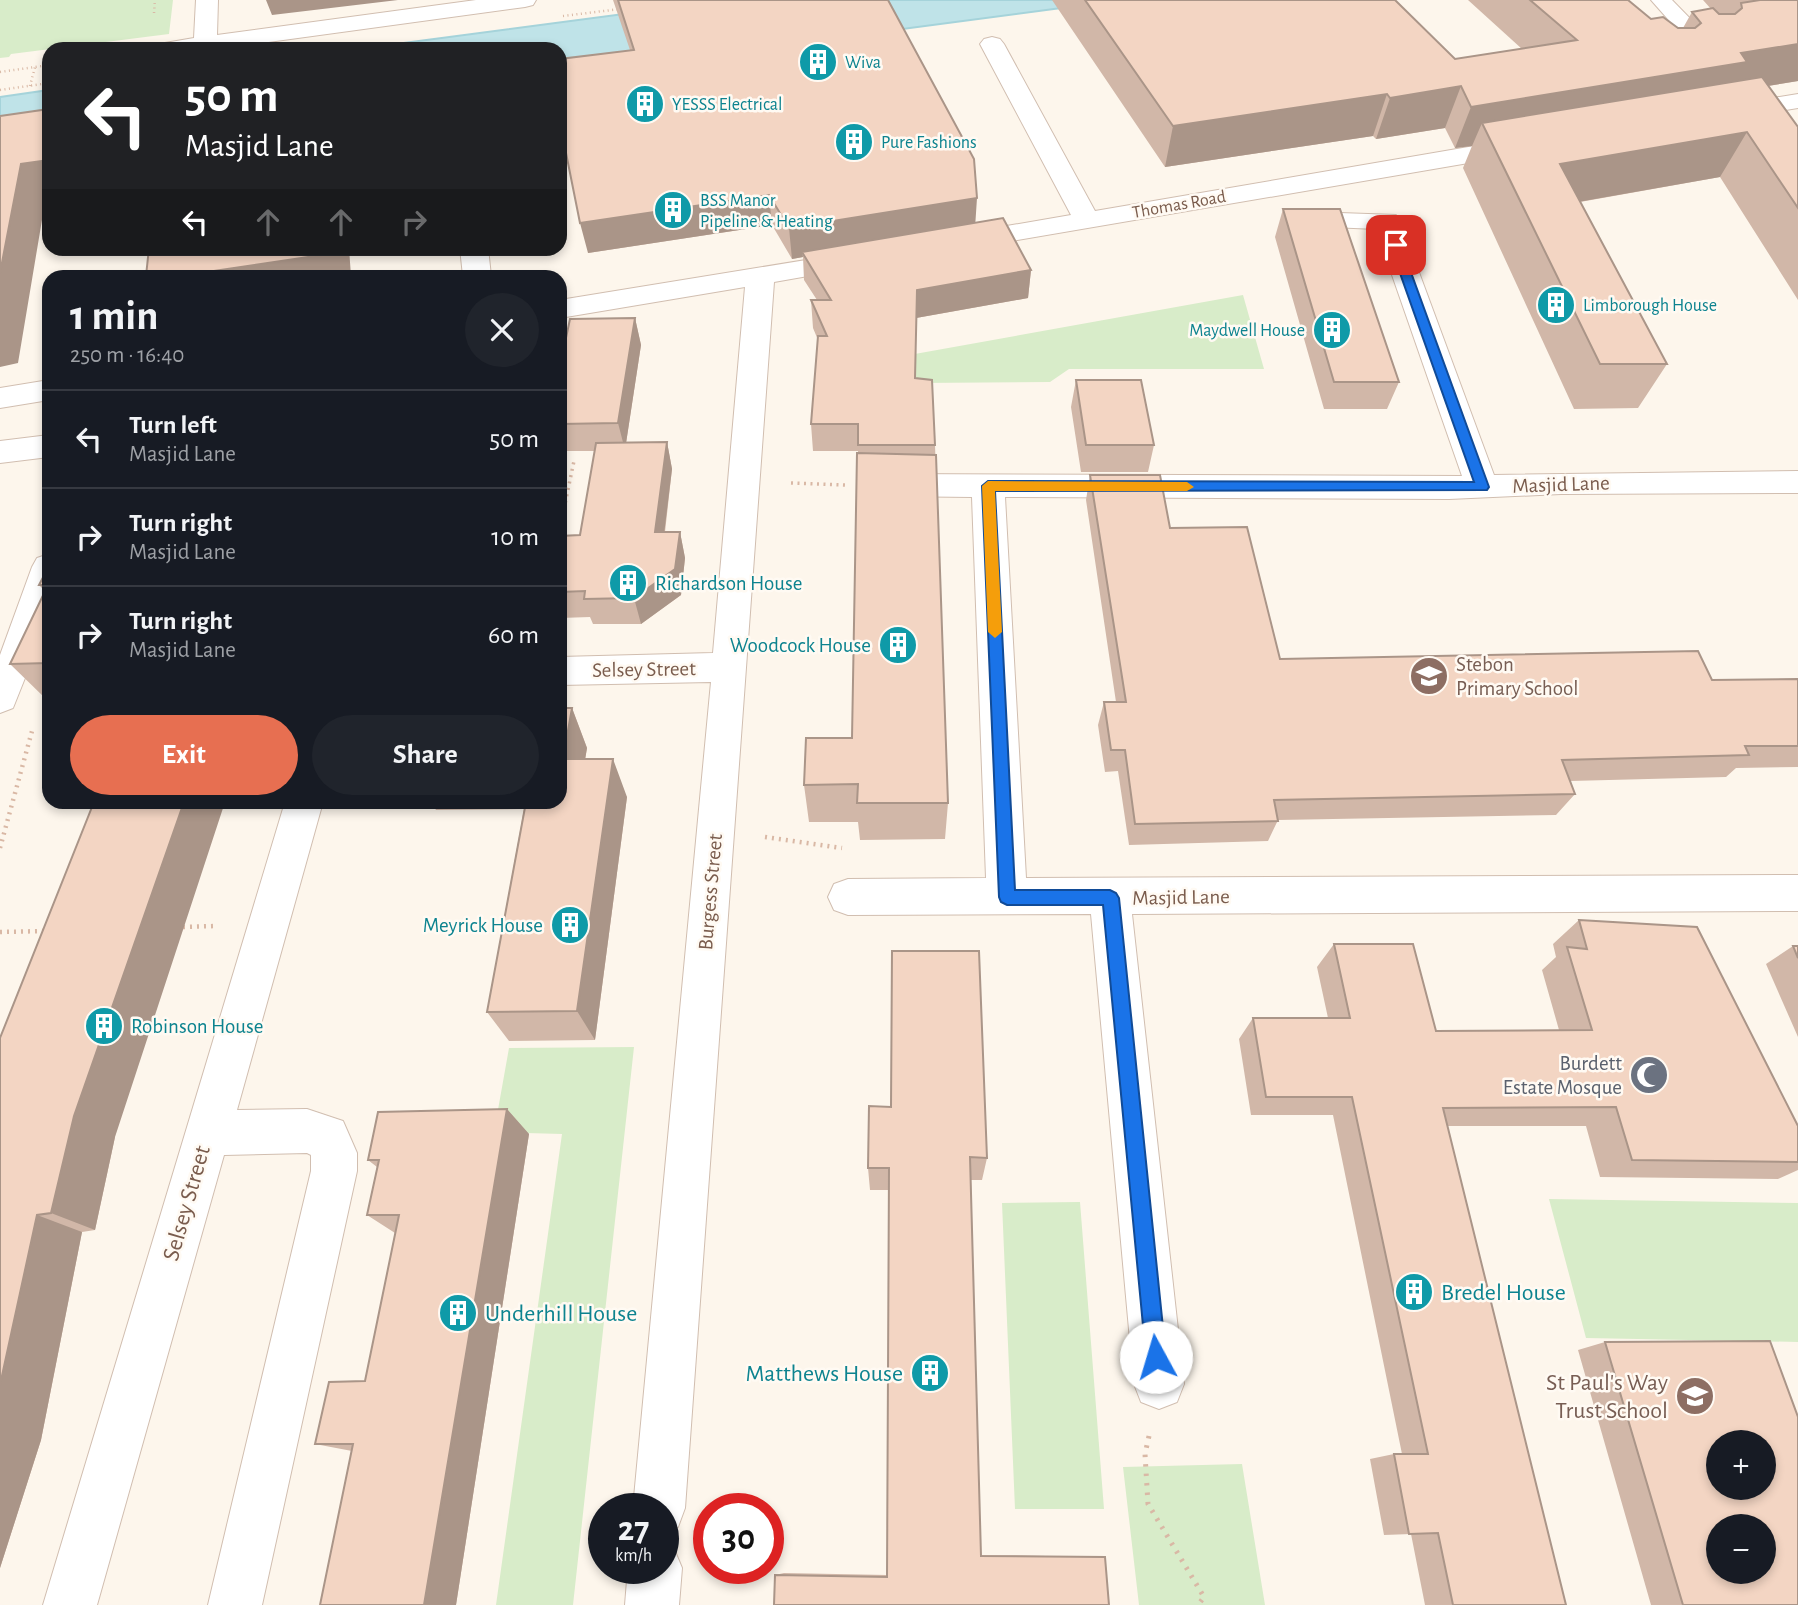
<!DOCTYPE html>
<html lang="en">
<head>
<meta charset="utf-8">
<style>
  :root { --surface:#171b24; --page:#20242c; --text:#f1f3f6; --muted:#9ea1a6; --line:#363941; --accent:#e76f51 }
  body { margin:0; font-family:"Alegreya Sans",sans-serif; background:var(--page); color:var(--text); height:100vh; display:flex; flex-direction:column; font-size:26px; white-space:nowrap }
  * { box-sizing:border-box; margin:0 }
  p { font-size:23px; color:var(--muted) }
  .icon { flex:none; width:38px; height:38px; fill:none; stroke:currentColor; stroke-width:2; stroke-linecap:round; stroke-linejoin:round }
  .map { position:relative; flex:1; overflow:hidden }
  .drawer { position:absolute; left:42px; top:270px; width:525px; height:539px; display:flex; flex-direction:column; background:var(--surface); border-radius:21px; box-shadow:0 4px 10px #0003 }
  .drawer>* { flex:none }
  .guide { position:absolute; left:42px; top:42px; width:525px; height:214px; border-radius:21px; box-shadow:0 4px 10px #0003; background:#202124; color:#fff; overflow:hidden }
  .tools { position:absolute; left:1706px; top:1430px; display:grid; gap:14px }
  .tools a { display:grid; place-items:center; width:70px; height:70px; border-radius:50%; background:var(--surface); box-shadow:0 4px 10px #0003; font-size:35px }
  .speed { position:absolute; left:588px; top:1493px; display:flex; gap:14px; font-size:35px; font-weight:700; text-align:center }
  .speed>* { display:grid; place-content:center; width:91px; height:91px; border-radius:50%; background:var(--surface); box-shadow:0 4px 10px #0003; line-height:1 }
  .speed small { font-size:18px; font-weight:400 }
  .speed .limit { border:10px solid #d22; background:#fff; color:#111 }
  .pin { position:absolute; display:grid; place-items:center; width:60px; height:60px; color:#fff; margin:-30px; border-radius:14px; box-shadow:0 4px 10px #0006 }
  .me { position:absolute; width:77px; margin:-38px; rotate:354deg; stroke-linejoin:round; filter:drop-shadow(0 0 5px #0008) }
  .turn { display:flex; align-items:center; gap:24px; height:147px; padding:0 28px; font-size:32px }
  .turn .icon { width:91px; height:91px; stroke-width:2.5 }
  .turn b { display:block; font-size:49px; line-height:60px }
  .lanes { display:flex; align-items:center; height:66px; padding:0 28px; background:#0003; justify-content:center; gap:35px; direction:ltr }
  .lanes .off { opacity:.35 }
  .round { display:grid; place-items:center; flex:none; width:74px; height:74px; border-radius:37px; background:var(--page) }
  .summary { display:flex; align-items:center; justify-content:space-between; height:119px; padding:0 28px }
  h1 { font-size:42px; font-weight:600; line-height:52px }
  .cta { display:flex; gap:14px; margin-top:auto; padding:14px 28px }
  .cta a { flex:1; height:80px; border-radius:42px; background:var(--accent); color:#fff; font-size:28px; font-weight:600; line-height:80px; text-align:center }
  .cta a+a { background:var(--page); color:var(--text) }
  ul { padding:0; list-style:none }
  li { display:flex; align-items:center; gap:21px; height:98px; padding:0 28px; border-top:2px solid var(--line) }
  li div { flex:1 }
  li b { display:block; font-size:26px }
  li em { font-style:normal }
  .map>svg:first-child { display:block }
</style>
</head>
<body>
<div class="map">
<svg width="1798" height="1605" viewBox="0 0 1798 1605">
  <rect width="100%" height="100%" fill="#fdf6ec"/>
  <path fill="#d8ecc9" d="M0,0H173L169,34L11,54L9,57L0,58Z
    M1243,295L1264,369H1069L1050,382L918,383L898,357Z
    M634,1047L573,1605H496L562,1134L494,1132L509,1048Z
    M1549,1199L1798,1203V1342L1586,1338Z
    M1080,1202L1104,1509H1015L1002,1203Z
    M1242,1464L1265,1605H1139L1123,1467Z"/>
  <path fill="#bfe3e8" stroke="#a5d3da" stroke-width="2" d="M730,0H1122L689,57L560,89V49H358Z
    M49,90V143L0,150V97Z"/>
  <g fill="none" stroke-linecap="round" stroke-linejoin="round">
    <defs>
      <path id="minor" d="M196,0H218L217,35L476,0H536L533,5L525,7L218,49H155L159,44L194,38Z
        M1651,0H1672L1713,42L1717,47L1713,52H1697Z
        M992,37L1000,39L1004,44L1095,211L1521,138L1530,141L1534,146L1530,151L1521,154L959,250L949,248L945,242L949,236L1071,215L980,44L984,39Z
        M1798,94V108L1729,119L1720,117L1717,112L1720,107L1729,105Z
        M1340,213L1396,215L1400,221L1494,475L1798,471V493L1561,494L1449,499L1005,497L1026,878L1798,875V911L1132,914L1184,1384L1177,1402L1159,1409L1141,1402L1134,1384L1091,914L848,915L834,910L828,897L834,884L848,879L986,878L972,497L887,496L876,493L871,485L876,477L887,474L1462,476L1376,229L1331,227L1327,221L1331,215Z
        M460,248H488L491,276H463Z
        M855,252L865,254L869,260L865,266L774,282L685,1508L678,1527L663,1533V1508H633L711,682L560,685V657L713,653L745,287L560,318V300Z
        M49,380V400L0,408V388Z
        M49,435V457L0,463V441Z
        M49,554V618L13,708L0,713V655L32,567L37,558Z
        M285,802H323L237,1110L307,1109L343,1121L357,1153V1171L262,1605H208L311,1171V1155L307,1153L224,1155L97,1605H43Z
        M663,1544L674,1549L682,1568L679,1605H625L628,1568H663Z"/>
    </defs>
    <use href="#minor" stroke="#d1beb0" stroke-width="2"/>
    <path stroke="#d9b8a5" stroke-width="2.5" stroke-dasharray="1 3.5" stroke-linecap="butt" d="M154,13L155,0
      M563,16L620,9
      M0,72L49,65
      M30,86L35,67
      M0,90L49,83"/>
    <path stroke="#d9b8a5" stroke-width="3.5" stroke-dasharray="2 4.5" stroke-linecap="butt" d="M791,483L845,485
      M560,528L574,461"/>
    <path stroke="#d9b8a5" stroke-width="4.5" stroke-dasharray="2 5" stroke-linecap="butt" d="M765,837L842,848
      M0,848L32,731
      M183,927L216,926
      M0,932L46,931"/>
    <path stroke="#d9b8a5" stroke-width="5" stroke-dasharray="2.5 7" stroke-linecap="butt" d="M1149,1436L1145,1454L1148,1504L1204,1597L1198,1605"/>
    <use href="#minor" fill="#fff" fill-rule="evenodd"/>
  </g>
  <path fill="#d1b7a8" d="M613,0H888L975,223L1031,270L1028,298L916,318L915,378L935,445L948,803L945,839L860,840L858,822H809L804,785L852,738L858,451H813L811,424L818,340L813,328L811,300H817L804,280L803,257L792,259L772,225L588,253L630,50Z
    M1052,0H1395L1455,59L1522,49L1468,0H1628L1651,19L1678,28H1683L1692,12L1711,9L1703,0H1798V81L1768,86L1798,127V300L1720,177L1580,202L1667,364L1638,408L1574,409L1463,168L1472,146L1455,148L1445,128L1376,139L1373,136L1165,167Z
    M1283,209L1399,382L1387,409H1324L1275,237Z
    M635,318L641,345L626,443L667,442L672,469L665,532H680L685,558L681,595L641,624H593L590,617L560,618V536L580,535L595,451H560V366Z
    M1076,380L1154,445L1148,472H1081L1071,407Z
    M1090,475L1170,528L1280,659L1712,680L1798,679V767L1736,768L1726,777L1570,781L1575,794L1556,815L1278,820L1268,841L1129,845L1118,771L1105,772L1098,725L1104,702H1116L1086,500Z
    M49,566V699H46L10,664L45,591L39,585Z
    M572,708L587,748L585,759L627,797L595,1040L509,1041L487,1012L524,809L436,810L431,802H560Z
    M1579,920L1798,1126V1170L1778,1179L1600,1177L1586,1126H1447L1566,1605H1425L1411,1534L1384,1535L1370,1459L1394,1454H1402L1333,1115H1251L1239,1039L1253,1018H1328L1317,967L1334,944L1436,1031L1559,1030L1542,970L1556,957L1553,944Z
    M1793,946H1798V1037L1766,964Z
    M0,1038L115,1137L95,1230L82,1232L41,1440L0,1568Z
    M869,1106L987,1158L982,1180H971L981,1555L1105,1557L1109,1605L775,1575L784,1573L887,1575L889,1190H870L868,1168Z
    M507,1109L529,1134L456,1605H320L352,1451L315,1444L365,1381L395,1233L367,1215L377,1167L368,1160Z
    M1605,1342L1798,1605H1651L1578,1350Z"/>
  <path fill="#aa9588" d="M266,0H398L272,15Z
    M1798,44V81L1730,92L1482,123L1472,146L1455,148L1471,107L1741,53Z
    M1461,86L1445,128L1376,139L1390,98Z
    M1387,94L1373,136L1165,167L1173,126Z
    M1747,132L1720,177L1538,209L1560,164Z
    M49,160V202H45L18,363L0,367V273L21,164Z
    M769,195L772,225L588,253L580,223Z
    M977,198L975,228L802,252L803,257L792,259L789,228Z
    M334,248H349L351,276H180Z
    M1031,270L1028,298L916,318L917,290Z
    M635,318L641,345L625,450L618,423Z
    M667,442L672,469L661,559L655,532Z
    M680,532L685,558L681,595L641,624L634,598Z
    M572,708L587,748L579,797L563,759Z
    M613,759L627,797L595,1040L577,1011Z
    M184,802H225L115,1137L95,1230L51,1213L74,1116Z
    M507,1109L529,1134L456,1605H424Z
    M37,1215L82,1232L41,1440L0,1568V1385Z"/>
  <path fill="#f3d5c3" stroke="#aa9588" stroke-width="2" fill-rule="evenodd" d="M618,0H888L974,159L977,198L789,228L769,195L580,223L560,123V59L634,50Z
    M1085,0H1395L1455,59L1577,40L1530,0H1628L1651,19L1663,17L1678,28H1695L1701,23L1692,12L1713,8L1719,14H1735L1742,8L1741,3L1760,0H1798V44L1741,53L1747,62L1471,107L1461,86L1390,98L1387,94L1173,126Z
    M1762,77L1798,127V208L1747,132L1560,164L1667,364H1600L1482,123Z
    M49,109V160L21,164L0,273V116Z
    M1283,209H1340L1399,382H1334Z
    M1003,218L1031,270L917,290L915,378L932,380L935,445H858V424H811L818,336H827L811,300H831L802,252Z
    M149,248H334L335,253L180,276H146Z
    M635,318L618,423L560,424V366L570,319Z
    M1076,380H1141L1154,445H1086Z
    M667,442L655,532H680L675,569L634,598L584,599L585,591L560,592V536L580,535L596,443Z
    M857,453L936,455L948,803H857L858,784L804,785L806,738H852Z
    M1090,475H1160L1170,528L1247,527L1280,659L1698,651L1712,680L1798,679V746H1745L1749,755L1562,760L1575,794L1274,800L1278,821L1135,824L1125,750H1111L1104,702H1126Z
    M49,566V663L10,664L48,585H39Z
    M560,708H572L563,759H613L577,1011L487,1012L526,802H560Z
    M94,802H184L74,1116L51,1213L37,1215L0,1385V1038Z
    M1579,920L1697,927L1798,1126V1162L1632,1160L1616,1107L1443,1108L1566,1605H1453L1438,1533L1409,1534L1394,1454H1428L1352,1097H1266L1253,1018H1350L1334,944H1413L1436,1031L1592,1030L1567,947L1587,949Z
    M1793,946H1798V958Z
    M892,951H979L987,1158L970,1157L981,1556L1105,1557L1109,1605H774L775,1575L887,1577L889,1168H868L869,1106L891,1107Z
    M507,1109L424,1605H320L353,1444H315L329,1382L365,1381L399,1215H367L379,1160H368L378,1112Z
    M1770,1341L1798,1417V1605H1683L1605,1342ZM1718,1442H1764V1488H1718ZM1718,1526H1764V1572H1718Z"/>
  <path fill="#1a73e8" stroke="#114b97" stroke-width="2" d="M1396,241L1401,245L1489,487L1487,490L995,491L1015,890H1110L1116,893L1119,898L1166,1357L1163,1364L1156,1367L1149,1364L1146,1357L1103,905H1007L1001,902L999,897L982,486L988,481L1474,482L1390,245Z"/>
  <path fill="#f59e0b" d="M988,481L1187,482L1194,487L1187,491H995L1002,632L995,638L988,632L982,486Z"/>
  <defs>
    <symbol id="building-disc" viewBox="-11 -11 22 22"><circle r="9.5" fill="#0f9aa8" stroke="#fffaf3"/><path d="M-4-6H4V6H1V3H-1V6H-4ZM-2.5-4.3h1.7v1.8h-1.7ZM.8-4.3h1.7v1.8H.8ZM-2.5-1h1.7V.8h-1.7ZM.8-1h1.7V.8H.8Z" fill="#fff"/></symbol>
    <symbol id="school-disc" viewBox="-11 -11 22 22"><circle r="9.5" fill="#8d6e63" stroke="#fffaf3"/><path d="M0-5L7-2L0 1L-7-2ZM-4 1L0 2.5L4 1V4Q0 6-4 4Z" fill="#fff"/></symbol>
    <symbol id="mosque-disc" viewBox="-11 -11 22 22"><circle r="9.5" fill="#6b7280" stroke="#fffaf3"/><path d="M3.5-4.9A6 6 0 1 0 3.5 4.9A5 5 0 1 1 3.5-4.9Z" fill="#fff"/></symbol>
  </defs>
  <g fill-rule="evenodd">
    <use href="#building-disc" x="796" y="40" width="44" height="44"/>
    <use href="#building-disc" x="623" y="82" width="44" height="44"/>
    <use href="#building-disc" x="832" y="120" width="44" height="44"/>
    <use href="#building-disc" x="651" y="188" width="44" height="44"/>
    <use href="#building-disc" x="1534" y="283" width="44" height="44"/>
    <use href="#building-disc" x="1310" y="308" width="44" height="44"/>
    <use href="#building-disc" x="606" y="561" width="44" height="44"/>
    <use href="#building-disc" x="876" y="623" width="44" height="44"/>
    <use href="#school-disc" x="1407" y="654" width="44" height="44"/>
    <use href="#building-disc" x="548" y="903" width="44" height="44"/>
    <use href="#building-disc" x="82" y="1004" width="44" height="44"/>
    <use href="#mosque-disc" x="1627" y="1053" width="44" height="44"/>
    <use href="#building-disc" x="1392" y="1270" width="44" height="44"/>
    <use href="#building-disc" x="436" y="1291" width="44" height="44"/>
    <use href="#building-disc" x="908" y="1351" width="44" height="44"/>
    <use href="#school-disc" x="1673" y="1374" width="44" height="44"/>
  </g>
  <g text-anchor="middle" stroke-width="5" stroke-linejoin="round" paint-order="stroke">
    <g font-size="18" fill="#0d838f" stroke="#fffaf3" text-anchor="start">
      <text x="845" y="68">Wiva</text>
      <text x="672" y="110">YESSS Electrical</text>
      <text x="881" y="148">Pure Fashions</text>
      <text x="700" y="206">BSS Manor<tspan x="700" dy="21">Pipeline &amp; Heating</tspan></text>
      <text x="1583" y="311">Limborough House</text>
      <text x="1305" y="336" text-anchor="end">Maydwell House</text>
    </g>
    <g font-size="18" fill="#7a5c4d" stroke="#fffaf3">
      <text transform="translate(1179 204) rotate(-10)" y="6">Thomas Road</text>
    </g>
    <g font-size="21" fill="#7a5c4d" stroke="#fffaf3">
      <text transform="translate(1561 484) rotate(-2)" y="7">Masjid Lane</text>
      <text transform="translate(644 669) rotate(-1)" y="7">Selsey Street</text>
      <text transform="translate(710 892) rotate(-85)" y="7">Burgess Street</text>
      <text transform="translate(1181 897) rotate(-1)" y="7">Masjid Lane</text>
    </g>
    <g font-size="21" fill="#0d838f" stroke="#fffaf3" text-anchor="start">
      <text x="655" y="590">Richardson House</text>
      <text x="871" y="652" text-anchor="end">Woodcock House</text>
      <text x="543" y="932" text-anchor="end">Meyrick House</text>
      <text x="131" y="1033">Robinson House</text>
    </g>
    <g font-size="21" fill="#785e54" stroke="#fffaf3" text-anchor="start">
      <text x="1456" y="671">Stebon<tspan x="1456" dy="24">Primary School</tspan></text>
    </g>
    <g font-size="21" fill="#5b616d" stroke="#fffaf3" text-anchor="end">
      <text x="1622" y="1070">Burdett<tspan x="1622" dy="24">Estate Mosque</tspan></text>
    </g>
    <g font-size="24" fill="#7a5c4d" stroke="#fffaf3">
      <text transform="translate(186 1203) rotate(-74)" y="8">Selsey Street</text>
    </g>
    <g font-size="24" fill="#0d838f" stroke="#fffaf3" text-anchor="start">
      <text x="1441" y="1300">Bredel House</text>
      <text x="485" y="1321">Underhill House</text>
      <text x="903" y="1381" text-anchor="end">Matthews House</text>
    </g>
    <g font-size="24" fill="#785e54" stroke="#fffaf3" text-anchor="end">
      <text x="1668" y="1390">St Paul's Way<tspan x="1668" dy="28">Trust School</tspan></text>
    </g>
  </g>
</svg>
<div class="tools">
<a>+</a>
<a>−</a>
</div>
<div class="speed"><div>27<small>km/h</small></div><div class="limit">30</div></div>
<div class="pin" style="left:1396px;top:245px;background:#d93025"><svg class="icon" aria-label="arrive" viewBox="0 0 24 24"><path d="M6 21V4h12l-3 4 3 4H6"/></svg></div>
<svg class="me" style="left:1156px;top:1357px" viewBox="-20 -20 40 40"><circle r="19" fill="#fff"/><path d="M0-13L10 11 0 6-10 11z" fill="#1a73e8"/></svg>
<div class="guide">
<div class="turn"><svg class="icon" aria-label="left" viewBox="0 0 24 24"><path d="M17 20v-9H6M10 6l-5 5 5 5"/></svg><div><b>50 m</b>Masjid Lane</div></div>
<div class="lanes"><svg class="icon" aria-label="left" viewBox="0 0 24 24"><path d="M17 20v-9H6M10 6l-5 5 5 5"/></svg><svg class="icon off" aria-label="ahead" viewBox="0 0 24 24"><path d="M12 20V5M6 11l6-6 6 6"/></svg><svg class="icon off" aria-label="ahead" viewBox="0 0 24 24"><path d="M12 20V5M6 11l6-6 6 6"/></svg><svg class="icon off" aria-label="right" viewBox="0 0 24 24"><path d="M7 20v-9h11M14 6l5 5-5 5"/></svg></div>
</div>
<section class="drawer">
<div class="summary"><div><h1>1 min</h1><p>250 m · 16:40</p></div><a class="round"><svg class="icon" aria-label="close" viewBox="0 0 24 24"><path d="M6 6l12 12M18 6L6 18"/></svg></a></div>
<ul>
<li><svg class="icon" aria-label="left" viewBox="0 0 24 24"><path d="M17 20v-9H6M10 6l-5 5 5 5"/></svg><div><b>Turn left</b><p>Masjid Lane</p></div><em>50 m</em></li>
<li><svg class="icon" aria-label="right" viewBox="0 0 24 24"><path d="M7 20v-9h11M14 6l5 5-5 5"/></svg><div><b>Turn right</b><p>Masjid Lane</p></div><em>10 m</em></li>
<li><svg class="icon" aria-label="right" viewBox="0 0 24 24"><path d="M7 20v-9h11M14 6l5 5-5 5"/></svg><div><b>Turn right</b><p>Masjid Lane</p></div><em>60 m</em></li>
</ul>
<div class="cta"><a>Exit</a><a>Share</a></div>
</section>
</div>
</body>
</html>
